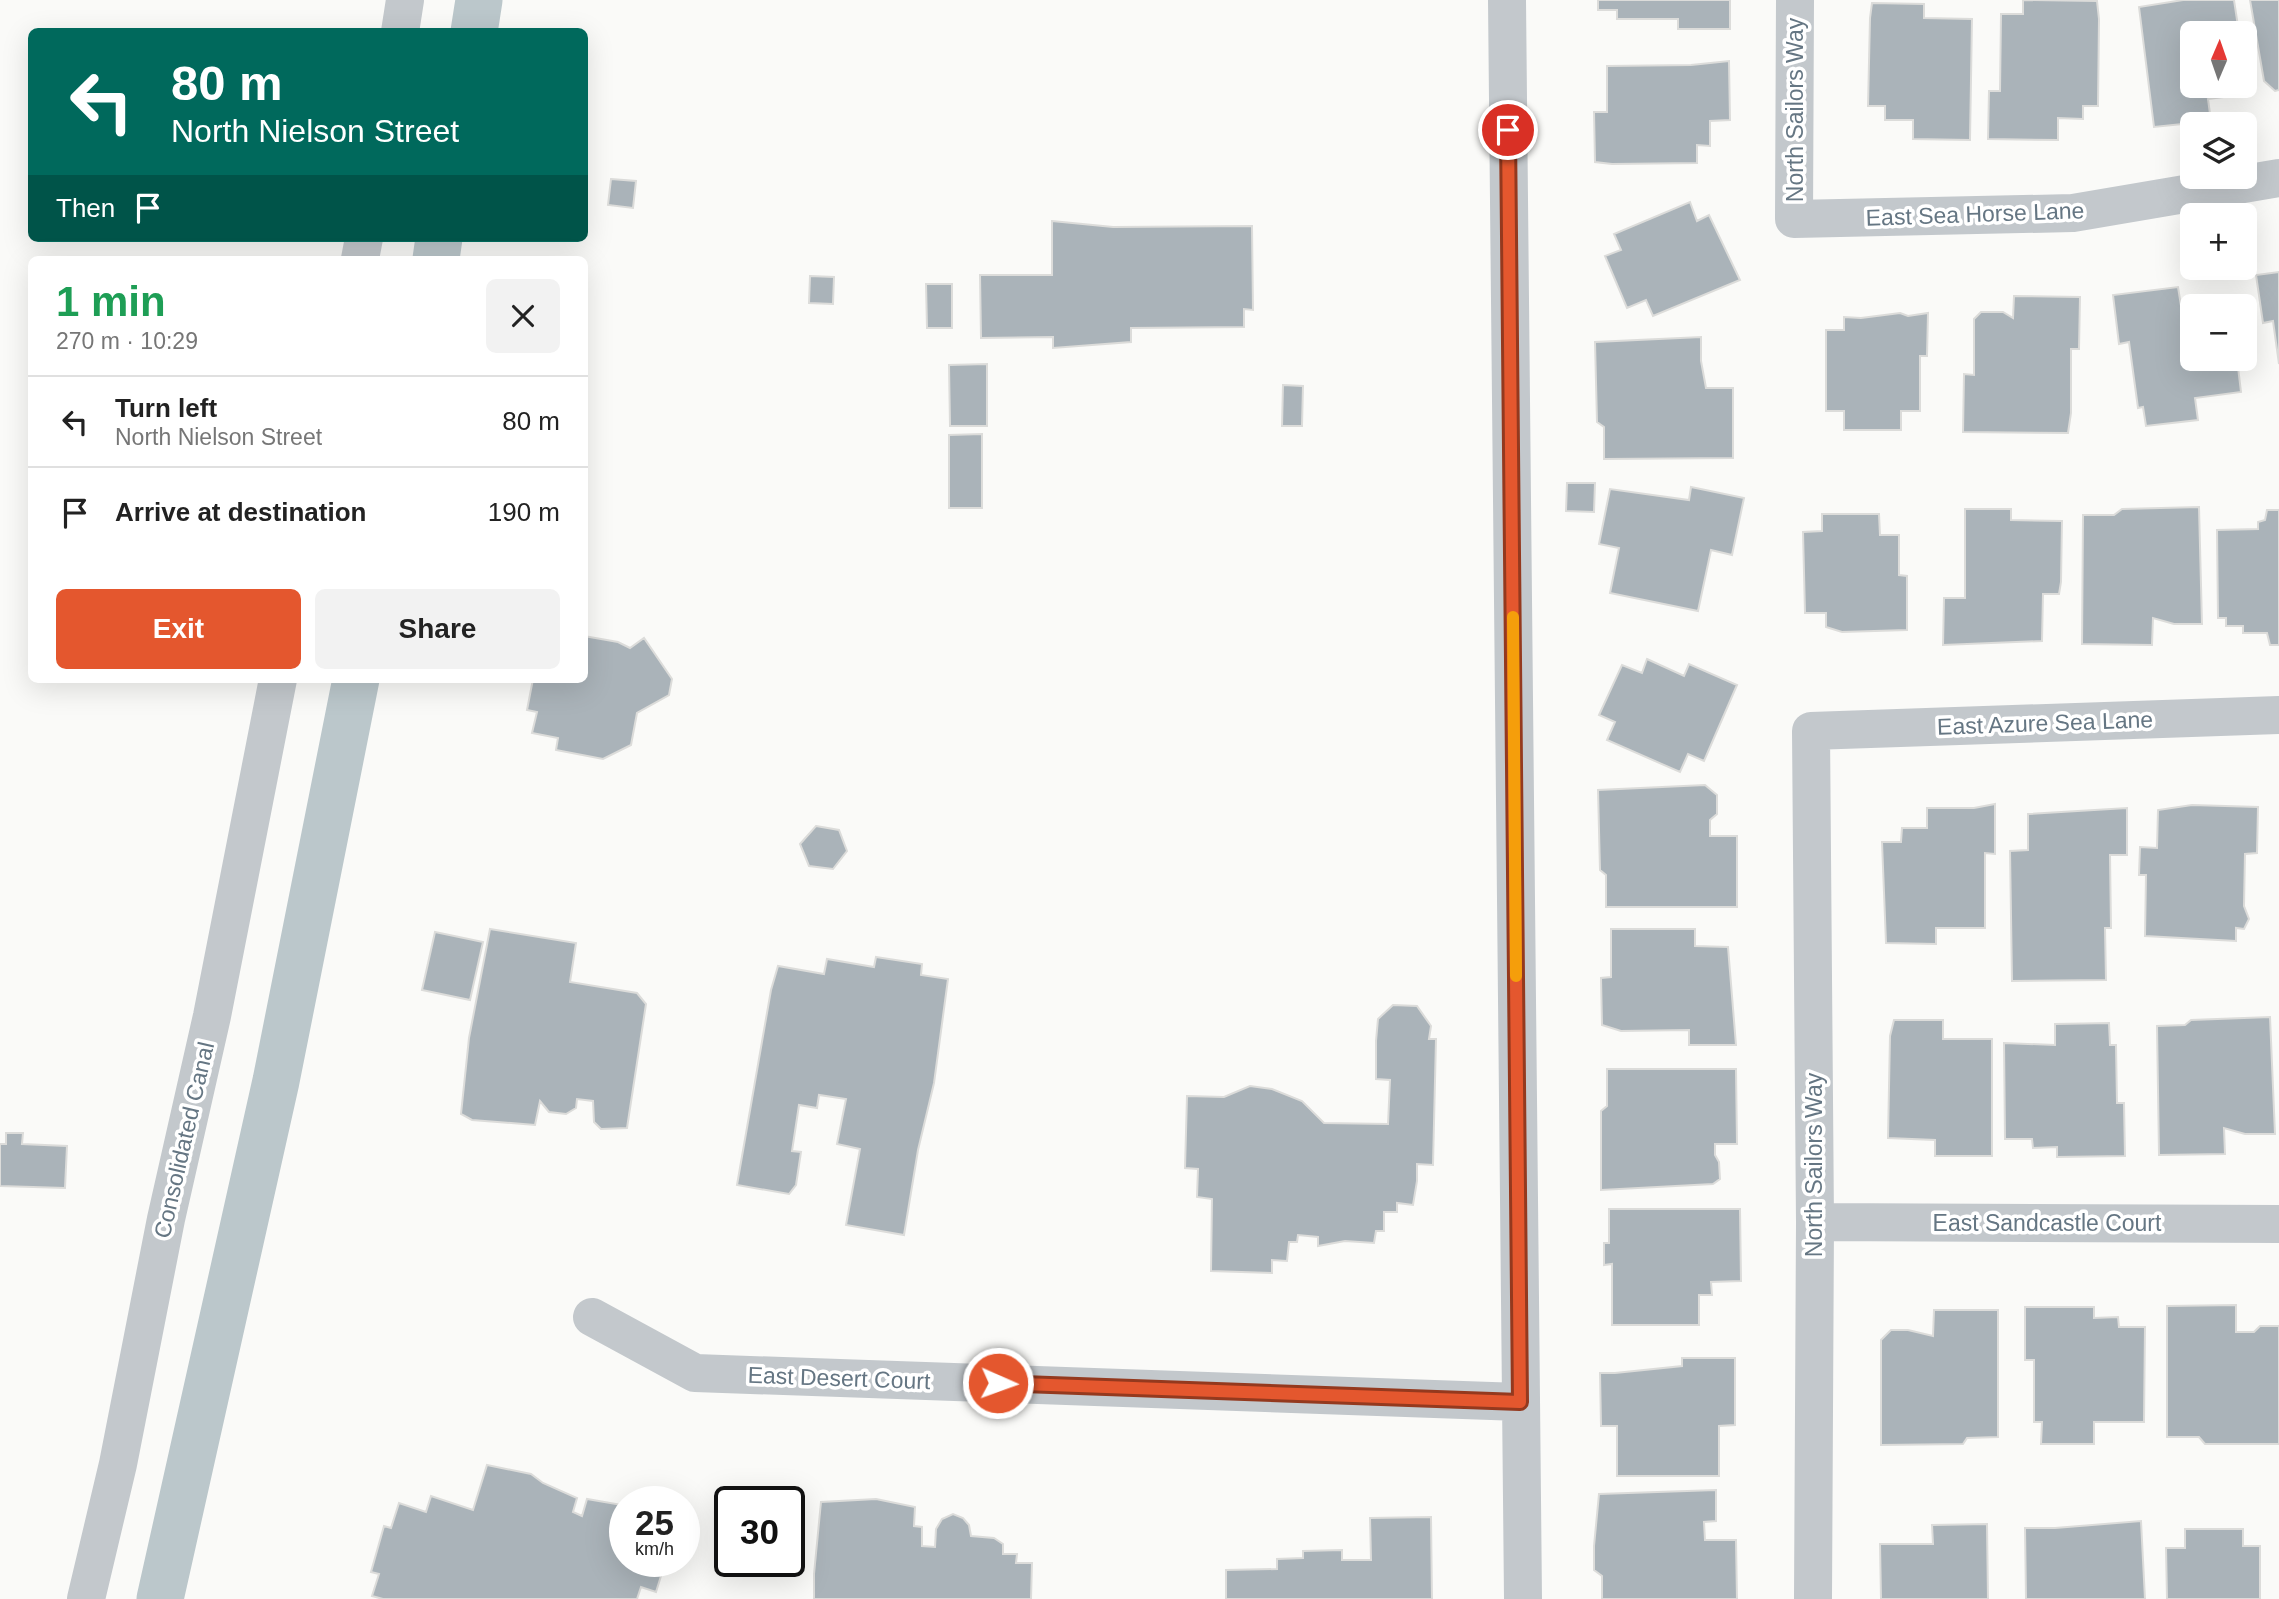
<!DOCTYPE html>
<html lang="en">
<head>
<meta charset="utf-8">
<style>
  :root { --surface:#fff; --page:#f2f2f2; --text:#222; --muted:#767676; --line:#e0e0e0; --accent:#e4572e }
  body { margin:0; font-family:Helvetica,sans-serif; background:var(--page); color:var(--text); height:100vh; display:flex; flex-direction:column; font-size:26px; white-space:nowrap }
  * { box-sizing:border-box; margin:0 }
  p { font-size:23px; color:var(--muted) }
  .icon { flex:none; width:38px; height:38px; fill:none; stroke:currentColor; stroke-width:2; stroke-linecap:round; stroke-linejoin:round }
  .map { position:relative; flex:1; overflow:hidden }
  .details { position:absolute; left:28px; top:256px; width:560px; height:427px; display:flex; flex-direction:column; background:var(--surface); border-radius:10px; box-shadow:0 7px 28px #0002 }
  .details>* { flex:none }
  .top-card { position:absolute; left:28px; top:28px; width:560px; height:214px; border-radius:10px; box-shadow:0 7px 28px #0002; background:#00695c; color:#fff; overflow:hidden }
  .needle { width:46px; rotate:2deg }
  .tools { position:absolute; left:2180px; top:21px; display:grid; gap:14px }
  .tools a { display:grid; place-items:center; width:77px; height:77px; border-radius:10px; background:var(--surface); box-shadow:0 7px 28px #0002; font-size:35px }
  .speed { position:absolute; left:609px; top:1486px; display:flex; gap:14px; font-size:35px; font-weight:700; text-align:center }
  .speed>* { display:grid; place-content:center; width:91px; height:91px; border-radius:50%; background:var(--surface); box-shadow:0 7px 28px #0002; line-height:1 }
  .speed small { font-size:18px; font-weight:400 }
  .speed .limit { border:4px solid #111; border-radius:10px; background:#fff; color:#111 }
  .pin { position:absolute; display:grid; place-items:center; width:60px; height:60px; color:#fff; margin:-30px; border:4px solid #fff; border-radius:50%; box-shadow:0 2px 7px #0007 }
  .me { position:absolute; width:77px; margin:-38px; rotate:92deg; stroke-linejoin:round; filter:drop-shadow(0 0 5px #0008) }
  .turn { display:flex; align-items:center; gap:24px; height:147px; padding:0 28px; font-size:32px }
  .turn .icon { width:91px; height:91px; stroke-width:2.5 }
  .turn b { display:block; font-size:49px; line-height:60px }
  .then { display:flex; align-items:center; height:66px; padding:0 28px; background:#0003; gap:14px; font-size:26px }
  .round { display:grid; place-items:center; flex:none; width:74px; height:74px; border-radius:10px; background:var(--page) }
  .summary { display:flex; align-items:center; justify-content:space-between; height:119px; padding:0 28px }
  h1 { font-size:42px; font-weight:800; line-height:52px; color:#1e9e55 }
  .button { display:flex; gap:14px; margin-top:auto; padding:14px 28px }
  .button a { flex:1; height:80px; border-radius:10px; background:var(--accent); color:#fff; font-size:28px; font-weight:800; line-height:80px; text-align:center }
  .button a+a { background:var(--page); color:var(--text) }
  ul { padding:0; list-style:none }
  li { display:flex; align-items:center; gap:21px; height:91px; padding:0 28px; border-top:2px solid var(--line) }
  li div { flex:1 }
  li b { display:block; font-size:26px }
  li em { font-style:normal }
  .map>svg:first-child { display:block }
</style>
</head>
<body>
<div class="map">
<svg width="2279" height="1599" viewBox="0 0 2279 1599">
  <rect width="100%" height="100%" fill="#fafaf8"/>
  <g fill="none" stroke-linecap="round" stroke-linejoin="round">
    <path stroke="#bbc7cb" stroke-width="47" d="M474,32L479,0
      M436,259L439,238
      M160,1599L276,1081L356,679"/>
  </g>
  <path fill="#aab3b9" stroke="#dcdcda" stroke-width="2" d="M1598,0H1730V29H1678V19H1617V10H1598Z
    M2023,0L2097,1L2099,19L2098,106H2083V119L2058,118V140L1988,139L1989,91H2000L2001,14H2023Z
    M2183,0H2234L2239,33H2193V86H2231L2232,96L2208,99L2211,121L2154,127L2139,7Z
    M2250,0H2279V90L2275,91L2264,81Z
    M1872,3L1924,4V18L1972,19L1970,140L1913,139V120H1885V106H1868L1870,18Z
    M1729,61L1730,120L1710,121V146L1697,145V163L1612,164L1595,162L1594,112H1607V66L1691,65Z
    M611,179L636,181L633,208L608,205Z
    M1690,202L1697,221L1709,215L1740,280L1653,316L1646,300L1627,308L1605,256L1621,250L1614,234Z
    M1052,221L1113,227L1252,226L1253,310L1244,309V327L1131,328V342L1053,348V337L981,338L980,275H1052Z
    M2279,272V364L2273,321L2263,323L2256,275Z
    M810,276L834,277L833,304L809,303Z
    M926,284H952V328H927Z
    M2178,287L2182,312L2193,311V359H2237L2241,392L2195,398L2198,420L2146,426L2143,407L2138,408L2129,342L2119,344L2113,295Z
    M2014,296L2080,297L2079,349H2071V413L2068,433L1963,432L1964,374L1974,375V319L1981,312H2003L2013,318Z
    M2223,300L2231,306H2203L2204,302Z
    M1900,313L1908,316L1928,313L1927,356H1920V411H1901V430H1844V411H1826V330H1844V317L1861,318Z
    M1701,337V361L1706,388H1733V458L1604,459V427L1597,422L1595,342Z
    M987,364V426H950L949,365Z
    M1283,385L1303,386L1302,426H1282Z
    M982,434V508H949V435Z
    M1567,483H1595L1594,512L1566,511Z
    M1691,487L1744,498L1732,555L1711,550L1698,611L1610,593L1619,548L1599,544L1610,489L1689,500Z
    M2199,507L2202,624H2174L2153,618L2152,645L2082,644L2083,515H2114L2122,509Z
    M1965,509H2011V520L2062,521L2061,582L2059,594H2043L2042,641L1943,645L1944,598H1965Z
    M2267,510H2279V645H2270L2267,633H2243V626H2226V618H2218L2217,530L2258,529V522L2265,520Z
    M1822,514H1879L1880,535H1899V575L1907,576V630L1842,632L1826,627V613H1805L1803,532L1822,531Z
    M584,636L618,642L630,648L644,638L672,679L669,695L637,713L631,745L603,759L556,750L558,738L532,733L537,712L527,710L533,679H584Z
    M1647,659L1684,676L1689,664L1737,685L1704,761L1688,754L1680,772L1607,740L1615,722L1599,715L1622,665L1642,673Z
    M1705,785L1717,795V814L1710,820V836H1737V907H1606V875L1600,870L1598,790Z
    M1995,804V854L1985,853V928H1936V944L1886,943L1882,842H1901L1902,828H1927V808H1974Z
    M2192,805L2258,807L2257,853L2245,854L2244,906L2249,919L2244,929L2236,928V941L2145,936L2146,875H2139L2140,847L2157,848L2158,810Z
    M2127,808V855H2110L2111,928H2105L2106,980L2012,981L2010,851L2028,850V814Z
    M816,826L839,830L847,851L833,869L809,866L800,844Z
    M490,929L576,943L570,982L637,993L646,1004L627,1128L601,1129L594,1122L593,1101L577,1099L576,1108L566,1114L549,1112L540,1101L535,1125L472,1120L461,1114L469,1038Z
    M1611,929H1695V946L1728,947L1736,1045H1689V1030L1621,1031L1602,1025L1601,978L1611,977Z
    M435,932L483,942L470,1000L422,990Z
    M876,957L922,964L921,975L948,979L934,1083L918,1150L904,1235L846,1225L860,1149L837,1144L846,1099L819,1095L817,1108L799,1105L792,1151L801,1152L796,1185L789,1194L737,1185L771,990L778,966L824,974L827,959L874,967Z
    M1393,1005L1417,1006L1431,1026L1429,1039H1436L1433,1165L1417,1164V1181L1413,1205L1397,1203V1212H1384V1231H1376L1374,1243L1345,1241L1318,1246V1237L1298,1235L1297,1242H1289L1287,1261L1272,1260V1273L1211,1271L1212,1199L1197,1197L1198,1169L1185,1168L1187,1096L1224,1097L1250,1086L1272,1089L1302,1101L1324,1123L1388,1124L1390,1080L1376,1079V1041L1378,1019Z
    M2270,1017L2275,1134H2245L2224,1128L2225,1154L2159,1155L2157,1026L2185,1025L2191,1020Z
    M1894,1020H1943V1039H1992V1156H1935V1140L1888,1138L1890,1036Z
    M2109,1023L2110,1045H2116L2117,1103H2124L2125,1156L2057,1157V1147L2033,1148L2032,1139H2005L2004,1043L2055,1045V1024Z
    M1607,1069H1736L1737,1144H1715V1155L1719,1162L1720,1179L1713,1184L1601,1190V1111L1607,1106Z
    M6,1133H23L22,1144L67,1146L65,1188L0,1186V1144H6Z
    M1609,1209H1740L1741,1281L1711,1282L1712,1295H1699V1325H1612V1264L1604,1265V1243H1609Z
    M2236,1305V1332H2254L2260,1326H2279V1444H2205L2199,1437H2167V1306Z
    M2025,1307H2094V1318L2118,1317L2119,1327H2145L2144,1422H2094V1444H2041L2042,1422H2034V1360H2025Z
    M1934,1310H1998V1437L1967,1438L1963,1444L1881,1445V1340L1891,1330H1908L1933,1336Z
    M1682,1358H1735V1425L1719,1426V1476H1617V1426H1601L1600,1373H1615L1682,1366Z
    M487,1465L531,1474L543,1483L577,1498L573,1512L582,1516L587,1499L622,1505L625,1527V1561H657L665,1563L656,1592L641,1587L637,1599H383L372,1596L379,1574L371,1572L384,1526L391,1528L399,1503L426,1512L431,1496L473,1510Z
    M1716,1490V1521L1704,1522L1705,1540H1736L1737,1599H1602V1576L1594,1570V1546L1599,1494Z
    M876,1499L915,1507L914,1526L922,1527V1546L935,1547L936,1529L942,1519L953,1514L963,1518L969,1525L971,1536L994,1538L1003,1544V1554H1017L1016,1563H1032L1031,1599H814V1574L821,1502Z
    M1431,1517L1432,1599H1226V1570L1277,1569V1559L1303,1558V1551L1342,1550V1560H1371L1370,1518Z
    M2141,1521L2145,1599H2026L2025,1528H2055Z
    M1987,1524L1988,1599H1881L1880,1544H1933L1932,1525Z
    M2185,1529H2243V1546H2260V1599H2167L2166,1548H2185Z"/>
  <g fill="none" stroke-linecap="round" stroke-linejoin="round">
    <path stroke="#c3c8cc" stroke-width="38" d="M1507,0L1523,1599
      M1795,0L1794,219L2073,213L2279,178
      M400,32L405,0
      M360,259L364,238
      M1815,1222L2279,1224
      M592,1317L695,1373L1520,1402
      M86,1599L118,1464L166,1219L212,1016L278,679
      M1813,1599L1815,1222L1811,731L2279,715"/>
  </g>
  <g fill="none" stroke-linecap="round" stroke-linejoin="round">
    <defs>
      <path id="route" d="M998,1383L1520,1402L1508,130"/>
    </defs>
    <use href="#route" stroke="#94391e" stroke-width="18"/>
    <use href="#route" stroke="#e4572e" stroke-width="12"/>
    <path stroke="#f59e0b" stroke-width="12" d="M1513,617L1516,976"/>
  </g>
  <g text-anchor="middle" stroke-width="7" stroke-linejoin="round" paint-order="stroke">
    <g font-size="23" fill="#657683" stroke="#fff">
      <text transform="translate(1795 110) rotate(-90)" y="8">North Sailors Way</text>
      <text transform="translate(1975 214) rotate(-2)" y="8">East Sea Horse Lane</text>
      <text transform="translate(2045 723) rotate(-2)" y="8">East Azure Sea Lane</text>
      <text transform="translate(184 1140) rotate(-77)" y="8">Consolidated Canal</text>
      <text transform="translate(1814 1165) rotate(-90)" y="8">North Sailors Way</text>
      <text x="2047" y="1231">East Sandcastle Court</text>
      <text transform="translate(839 1378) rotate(2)" y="8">East Desert Court</text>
    </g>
  </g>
</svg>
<div class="tools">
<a><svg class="needle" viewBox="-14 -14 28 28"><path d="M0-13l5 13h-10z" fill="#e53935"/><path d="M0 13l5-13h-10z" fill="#767676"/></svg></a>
<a><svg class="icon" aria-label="layers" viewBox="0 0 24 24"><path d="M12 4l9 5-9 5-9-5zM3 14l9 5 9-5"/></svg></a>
<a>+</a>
<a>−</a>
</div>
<div class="speed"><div>25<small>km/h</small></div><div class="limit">30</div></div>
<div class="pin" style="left:1508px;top:130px;background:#d93025"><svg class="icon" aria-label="arrive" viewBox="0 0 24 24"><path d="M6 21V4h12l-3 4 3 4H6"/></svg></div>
<svg class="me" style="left:998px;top:1383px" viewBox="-20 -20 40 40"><circle r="17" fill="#e4572e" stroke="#fff" stroke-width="3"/><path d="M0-11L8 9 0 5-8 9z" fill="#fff"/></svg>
<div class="top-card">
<div class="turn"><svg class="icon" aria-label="left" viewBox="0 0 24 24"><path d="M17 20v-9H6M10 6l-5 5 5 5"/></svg><div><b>80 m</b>North Nielson Street</div></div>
<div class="then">Then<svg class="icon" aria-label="arrive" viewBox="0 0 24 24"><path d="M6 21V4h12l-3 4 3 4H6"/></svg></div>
</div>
<section class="details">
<div class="summary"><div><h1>1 min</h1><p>270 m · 10:29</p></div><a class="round"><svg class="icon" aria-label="close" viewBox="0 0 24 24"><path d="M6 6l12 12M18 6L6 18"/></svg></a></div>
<ul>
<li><svg class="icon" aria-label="left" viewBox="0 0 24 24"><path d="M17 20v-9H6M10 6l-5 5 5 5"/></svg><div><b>Turn left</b><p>North Nielson Street</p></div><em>80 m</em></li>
<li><svg class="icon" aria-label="arrive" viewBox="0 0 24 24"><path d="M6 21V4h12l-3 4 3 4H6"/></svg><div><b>Arrive at destination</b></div><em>190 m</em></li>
</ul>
<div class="button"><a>Exit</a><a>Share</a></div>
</section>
</div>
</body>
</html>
